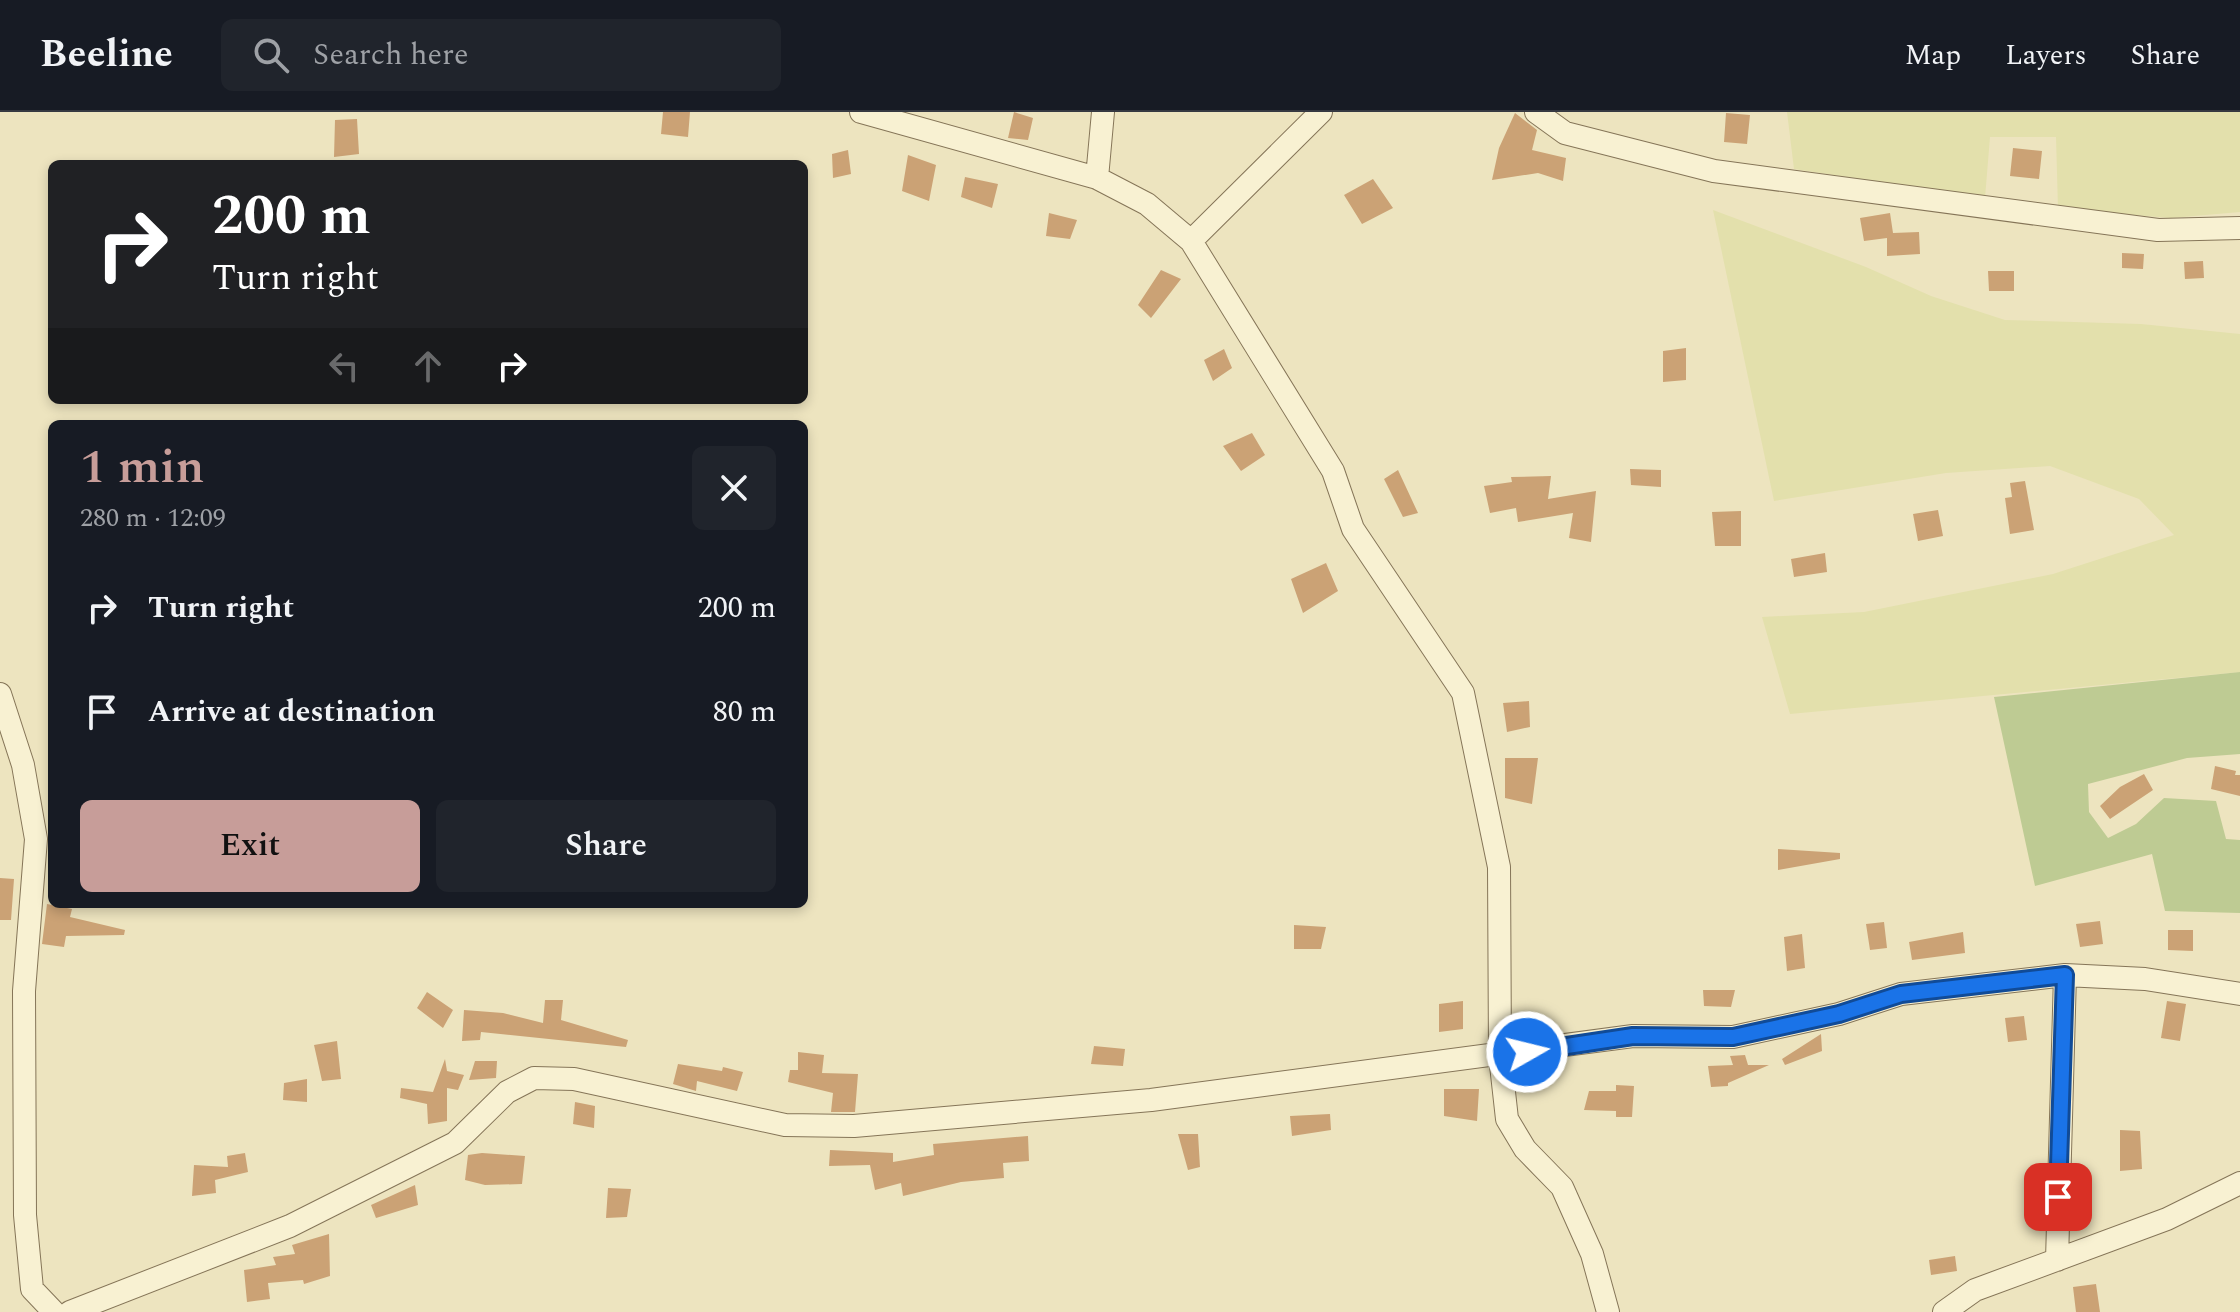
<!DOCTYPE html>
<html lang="en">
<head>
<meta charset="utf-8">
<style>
  :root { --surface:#171b24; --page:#20242c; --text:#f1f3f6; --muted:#9ea1a6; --line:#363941; --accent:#c79d99 }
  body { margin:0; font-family:Spectral,serif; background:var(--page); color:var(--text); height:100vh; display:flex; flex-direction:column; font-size:30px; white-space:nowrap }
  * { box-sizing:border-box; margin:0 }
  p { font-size:26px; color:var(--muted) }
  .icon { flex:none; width:44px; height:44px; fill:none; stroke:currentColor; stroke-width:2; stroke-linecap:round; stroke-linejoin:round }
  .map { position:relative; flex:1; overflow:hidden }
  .panel { position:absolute; left:48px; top:308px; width:760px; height:488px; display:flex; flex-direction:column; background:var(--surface); border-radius:12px; box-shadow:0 4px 12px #0003 }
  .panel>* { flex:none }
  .hud { position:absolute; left:48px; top:48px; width:760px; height:244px; border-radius:12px; box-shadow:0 4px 12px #0003; background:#202124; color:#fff; overflow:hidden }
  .pin { position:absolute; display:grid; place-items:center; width:68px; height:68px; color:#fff; margin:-34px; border-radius:16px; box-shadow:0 4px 12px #0006 }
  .me { position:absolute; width:88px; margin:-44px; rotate:82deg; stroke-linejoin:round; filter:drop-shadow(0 0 6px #0008) }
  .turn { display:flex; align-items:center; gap:28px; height:168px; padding:0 32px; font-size:36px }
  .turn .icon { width:104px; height:104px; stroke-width:2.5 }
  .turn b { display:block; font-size:56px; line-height:68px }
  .lanes { display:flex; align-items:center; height:76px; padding:0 32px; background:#0003; justify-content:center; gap:40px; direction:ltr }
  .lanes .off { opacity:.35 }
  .round { display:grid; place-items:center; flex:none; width:84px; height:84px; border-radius:12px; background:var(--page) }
  .summary { display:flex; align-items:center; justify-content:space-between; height:136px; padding:0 32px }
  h1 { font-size:48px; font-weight:600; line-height:60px; color:var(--accent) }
  .cta { display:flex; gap:16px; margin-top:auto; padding:16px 32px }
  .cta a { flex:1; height:92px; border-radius:12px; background:var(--accent); color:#111; font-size:32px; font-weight:600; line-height:92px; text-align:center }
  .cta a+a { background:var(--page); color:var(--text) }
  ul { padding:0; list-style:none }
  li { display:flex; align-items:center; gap:24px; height:104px; padding:0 32px }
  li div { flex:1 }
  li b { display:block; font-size:30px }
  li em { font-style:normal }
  header { display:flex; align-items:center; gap:48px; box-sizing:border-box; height:112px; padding:0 40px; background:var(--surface); border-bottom:2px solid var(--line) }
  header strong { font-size:38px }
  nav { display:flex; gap:44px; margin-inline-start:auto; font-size:28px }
  .search { width:560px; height:72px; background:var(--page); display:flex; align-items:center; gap:20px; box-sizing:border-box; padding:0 28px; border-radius:12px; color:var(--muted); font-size:30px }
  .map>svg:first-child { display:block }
</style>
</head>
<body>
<header>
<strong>Beeline</strong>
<div class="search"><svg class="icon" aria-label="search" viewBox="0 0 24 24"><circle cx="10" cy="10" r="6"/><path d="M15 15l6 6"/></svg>Search here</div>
<nav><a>Map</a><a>Layers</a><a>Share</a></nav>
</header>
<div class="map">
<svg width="2240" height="1200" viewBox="0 0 2240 1200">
  <rect width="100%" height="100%" fill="#ede4bf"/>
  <path fill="#e3e0ac" d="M1787,0H2240V100L2171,106L2058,97L2056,25H1990L1985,86L1794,57Z
    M1713,98L1866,155L1931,184L2005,208L2141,212L2240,222V560L1790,602L1762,505L1864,500L2053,462L2174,423L2139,387L2050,354L1946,361L1774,389Z"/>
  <path fill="#becb93" d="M2240,560V642L2187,646L2088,672L2089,700L2108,726L2136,712L2164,686L2216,689L2226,727L2240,728V801L2165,799L2152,742L2035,774L1994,585Z"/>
  <path fill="#cba275" d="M663,0H690L688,25L661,22Z
    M1014,0L1033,6L1028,28L1008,26Z
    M1515,1L1537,18L1532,38L1566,46L1563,69L1538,61L1492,68L1499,36Z
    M1726,1L1750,3L1747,32L1724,30Z
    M357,7L359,42L334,45L335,8Z
    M2013,36L2042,39L2039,67L2010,64Z
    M848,38L851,62L833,66L832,42Z
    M908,43L936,53L929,89L902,79Z
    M965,65L998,72L992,96L961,85Z
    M1373,67L1393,96L1362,112L1344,83Z
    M1049,101L1077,108L1070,127L1046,124Z
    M1890,101L1893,121L1919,120L1920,142L1887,144V126L1864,129L1860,106Z
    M2122,141L2144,142L2143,157L2122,156Z
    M2203,149L2204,166L2185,167L2184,150Z
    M1161,158L1181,167L1151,206L1138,193Z
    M1988,159H2014V179H1989Z
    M1686,236V268L1663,270V239Z
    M1224,237L1232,256L1213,269L1204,248Z
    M1252,321L1265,343L1241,359L1223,334Z
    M1630,357L1661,358V375L1631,373Z
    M1398,358L1418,401L1403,405L1384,367Z
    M1551,364L1548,387L1596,379L1591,430L1569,426L1573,401L1518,410L1516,396L1490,401L1484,374L1512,370L1511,365Z
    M2025,369L2034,418L2010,422L2005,386L2012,385L2010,371Z
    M1938,398L1943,424L1918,429L1913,402Z
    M1741,399V434H1715L1712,400Z
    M1825,441L1827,460L1794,465L1791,447Z
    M1326,451L1338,479L1303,501L1291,467Z
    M1529,589L1530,615L1507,620L1503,591Z
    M1505,646H1538L1532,692L1505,686Z
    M2215,654L2236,659L2235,663H2240V684L2211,677Z
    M2144,662L2153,678L2110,707L2100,694L2120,675Z
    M1778,737L1840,741V747L1778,758Z
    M0,766L14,767L11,808H0Z
    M47,792L72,797L70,805L125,818L124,823L66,824L64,835L42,832Z
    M2100,809L2103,832L2080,835L2076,812Z
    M1884,810L1887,836L1870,838L1866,812Z
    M1294,813L1326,815L1321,837H1294Z
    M2168,818H2193V839L2168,838Z
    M1963,820L1965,841L1912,848L1909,830Z
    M1802,822L1805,856L1787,859L1784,825Z
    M1703,878H1735L1731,895L1704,894Z
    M427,880L453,898L443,916L417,896Z
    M545,888H563L561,908L628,928L626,935L481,920L480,928L462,929L464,898L503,901L543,911Z
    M1463,889V917L1439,920V892Z
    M2167,889L2186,892L2180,929L2161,926Z
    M2024,904L2027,928L2008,930L2005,906Z
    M1821,922L1822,939L1785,953L1782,947Z
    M337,929L341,967L322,969L314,933Z
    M1094,934L1125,937L1123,954L1091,952Z
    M798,940L824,943L822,961L858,962L855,1000H831L833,981L788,970L790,958H798Z
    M1745,943L1748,953H1769L1728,971V974L1711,975L1708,954L1733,953L1730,944Z
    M445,947L447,959L464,963L458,978L447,976V1009L428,1012L427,992L400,986L401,976L433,980Z
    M475,949H497L496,966L469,968Z
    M678,952L722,959L723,955L743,960L737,979L697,969L696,979L673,972Z
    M307,967V990L283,988L284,971Z
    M1616,973L1634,974L1632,1005H1616V999L1584,998L1589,979H1616Z
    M1444,977H1479L1477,1009L1444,1004Z
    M575,990L595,994L594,1016L573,1012Z
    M1330,1002L1331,1018L1292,1024L1290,1004Z
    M2120,1018L2140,1019L2142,1057L2120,1059Z
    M1178,1022H1198L1200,1055L1188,1058Z
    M1028,1024L1029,1049L1003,1051L1004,1066L961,1070L903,1084L901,1071L875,1078L870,1053L829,1054L830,1038L893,1041V1050L934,1043L933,1032Z
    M245,1041L248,1060L215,1068L216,1081L192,1084L194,1053L228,1055L227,1044Z
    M482,1041L525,1044L522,1072L485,1073L465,1068L468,1043Z
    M415,1073L418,1093L376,1106L371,1093Z
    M608,1076L631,1077L627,1105L606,1106Z
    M329,1122L330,1164L304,1172L303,1168L268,1171L270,1187L247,1190L244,1158L276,1153L273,1145L295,1142L292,1133Z
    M1955,1144L1957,1159L1931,1163L1929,1148Z
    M2096,1172L2100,1200H2076L2073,1175Z"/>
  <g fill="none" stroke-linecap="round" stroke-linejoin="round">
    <defs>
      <path id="minor" d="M861,0L1097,66L1103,0
        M1536,0L1565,21L1714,59L2158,118L2240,116
        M1097,66L1147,92L1191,129L1333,359L1353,417L1463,581L1499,755L1500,944L1507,1007L1525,1037L1562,1075L1592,1142L1608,1200
        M1191,129L1321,0
        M0,582L23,653L36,727L24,879L25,1103L32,1177L54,1200
        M2057,1148L2065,863
        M70,1200L290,1114L455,1031L507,980L534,966L574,967L785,1013L854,1014L1151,988L1633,924L1733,925L1839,902L1901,882L2065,863L2145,867L2240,882
        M1944,1200L1975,1178L2167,1107L2240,1071"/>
    </defs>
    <use href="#minor" stroke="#857558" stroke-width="24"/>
    <use href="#minor" stroke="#f8f1d2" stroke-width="22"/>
  </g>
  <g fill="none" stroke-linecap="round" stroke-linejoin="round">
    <defs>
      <path id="route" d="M1527,940L1633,924L1733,925L1839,902L1901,882L2065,863L2058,1085"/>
    </defs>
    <use href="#route" stroke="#114b97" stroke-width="20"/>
    <use href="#route" stroke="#1a73e8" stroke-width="14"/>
  </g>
</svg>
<div class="pin" style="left:2058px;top:1085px;background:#d93025"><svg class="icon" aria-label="arrive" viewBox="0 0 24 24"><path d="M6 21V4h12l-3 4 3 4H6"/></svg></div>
<svg class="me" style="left:1527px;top:940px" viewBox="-20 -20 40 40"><circle r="17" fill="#1a73e8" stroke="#fff" stroke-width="3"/><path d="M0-11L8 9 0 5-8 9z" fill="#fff"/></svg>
<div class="hud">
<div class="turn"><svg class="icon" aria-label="right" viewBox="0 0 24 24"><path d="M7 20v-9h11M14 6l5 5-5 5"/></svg><div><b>200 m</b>Turn right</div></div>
<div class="lanes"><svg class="icon off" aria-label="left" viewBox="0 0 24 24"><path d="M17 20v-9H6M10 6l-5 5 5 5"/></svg><svg class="icon off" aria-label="ahead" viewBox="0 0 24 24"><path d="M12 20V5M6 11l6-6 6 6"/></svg><svg class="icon" aria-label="right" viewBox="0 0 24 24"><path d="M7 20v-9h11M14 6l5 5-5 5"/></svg></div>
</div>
<section class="panel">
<div class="summary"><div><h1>1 min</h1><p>280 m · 12:09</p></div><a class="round"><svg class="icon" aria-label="close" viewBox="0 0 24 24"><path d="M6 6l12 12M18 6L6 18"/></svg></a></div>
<ul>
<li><svg class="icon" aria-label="right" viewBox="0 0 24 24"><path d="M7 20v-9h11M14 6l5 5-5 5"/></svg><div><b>Turn right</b></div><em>200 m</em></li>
<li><svg class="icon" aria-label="arrive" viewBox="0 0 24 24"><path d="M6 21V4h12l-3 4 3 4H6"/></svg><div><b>Arrive at destination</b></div><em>80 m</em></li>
</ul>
<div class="cta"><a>Exit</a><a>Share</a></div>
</section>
</div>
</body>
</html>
